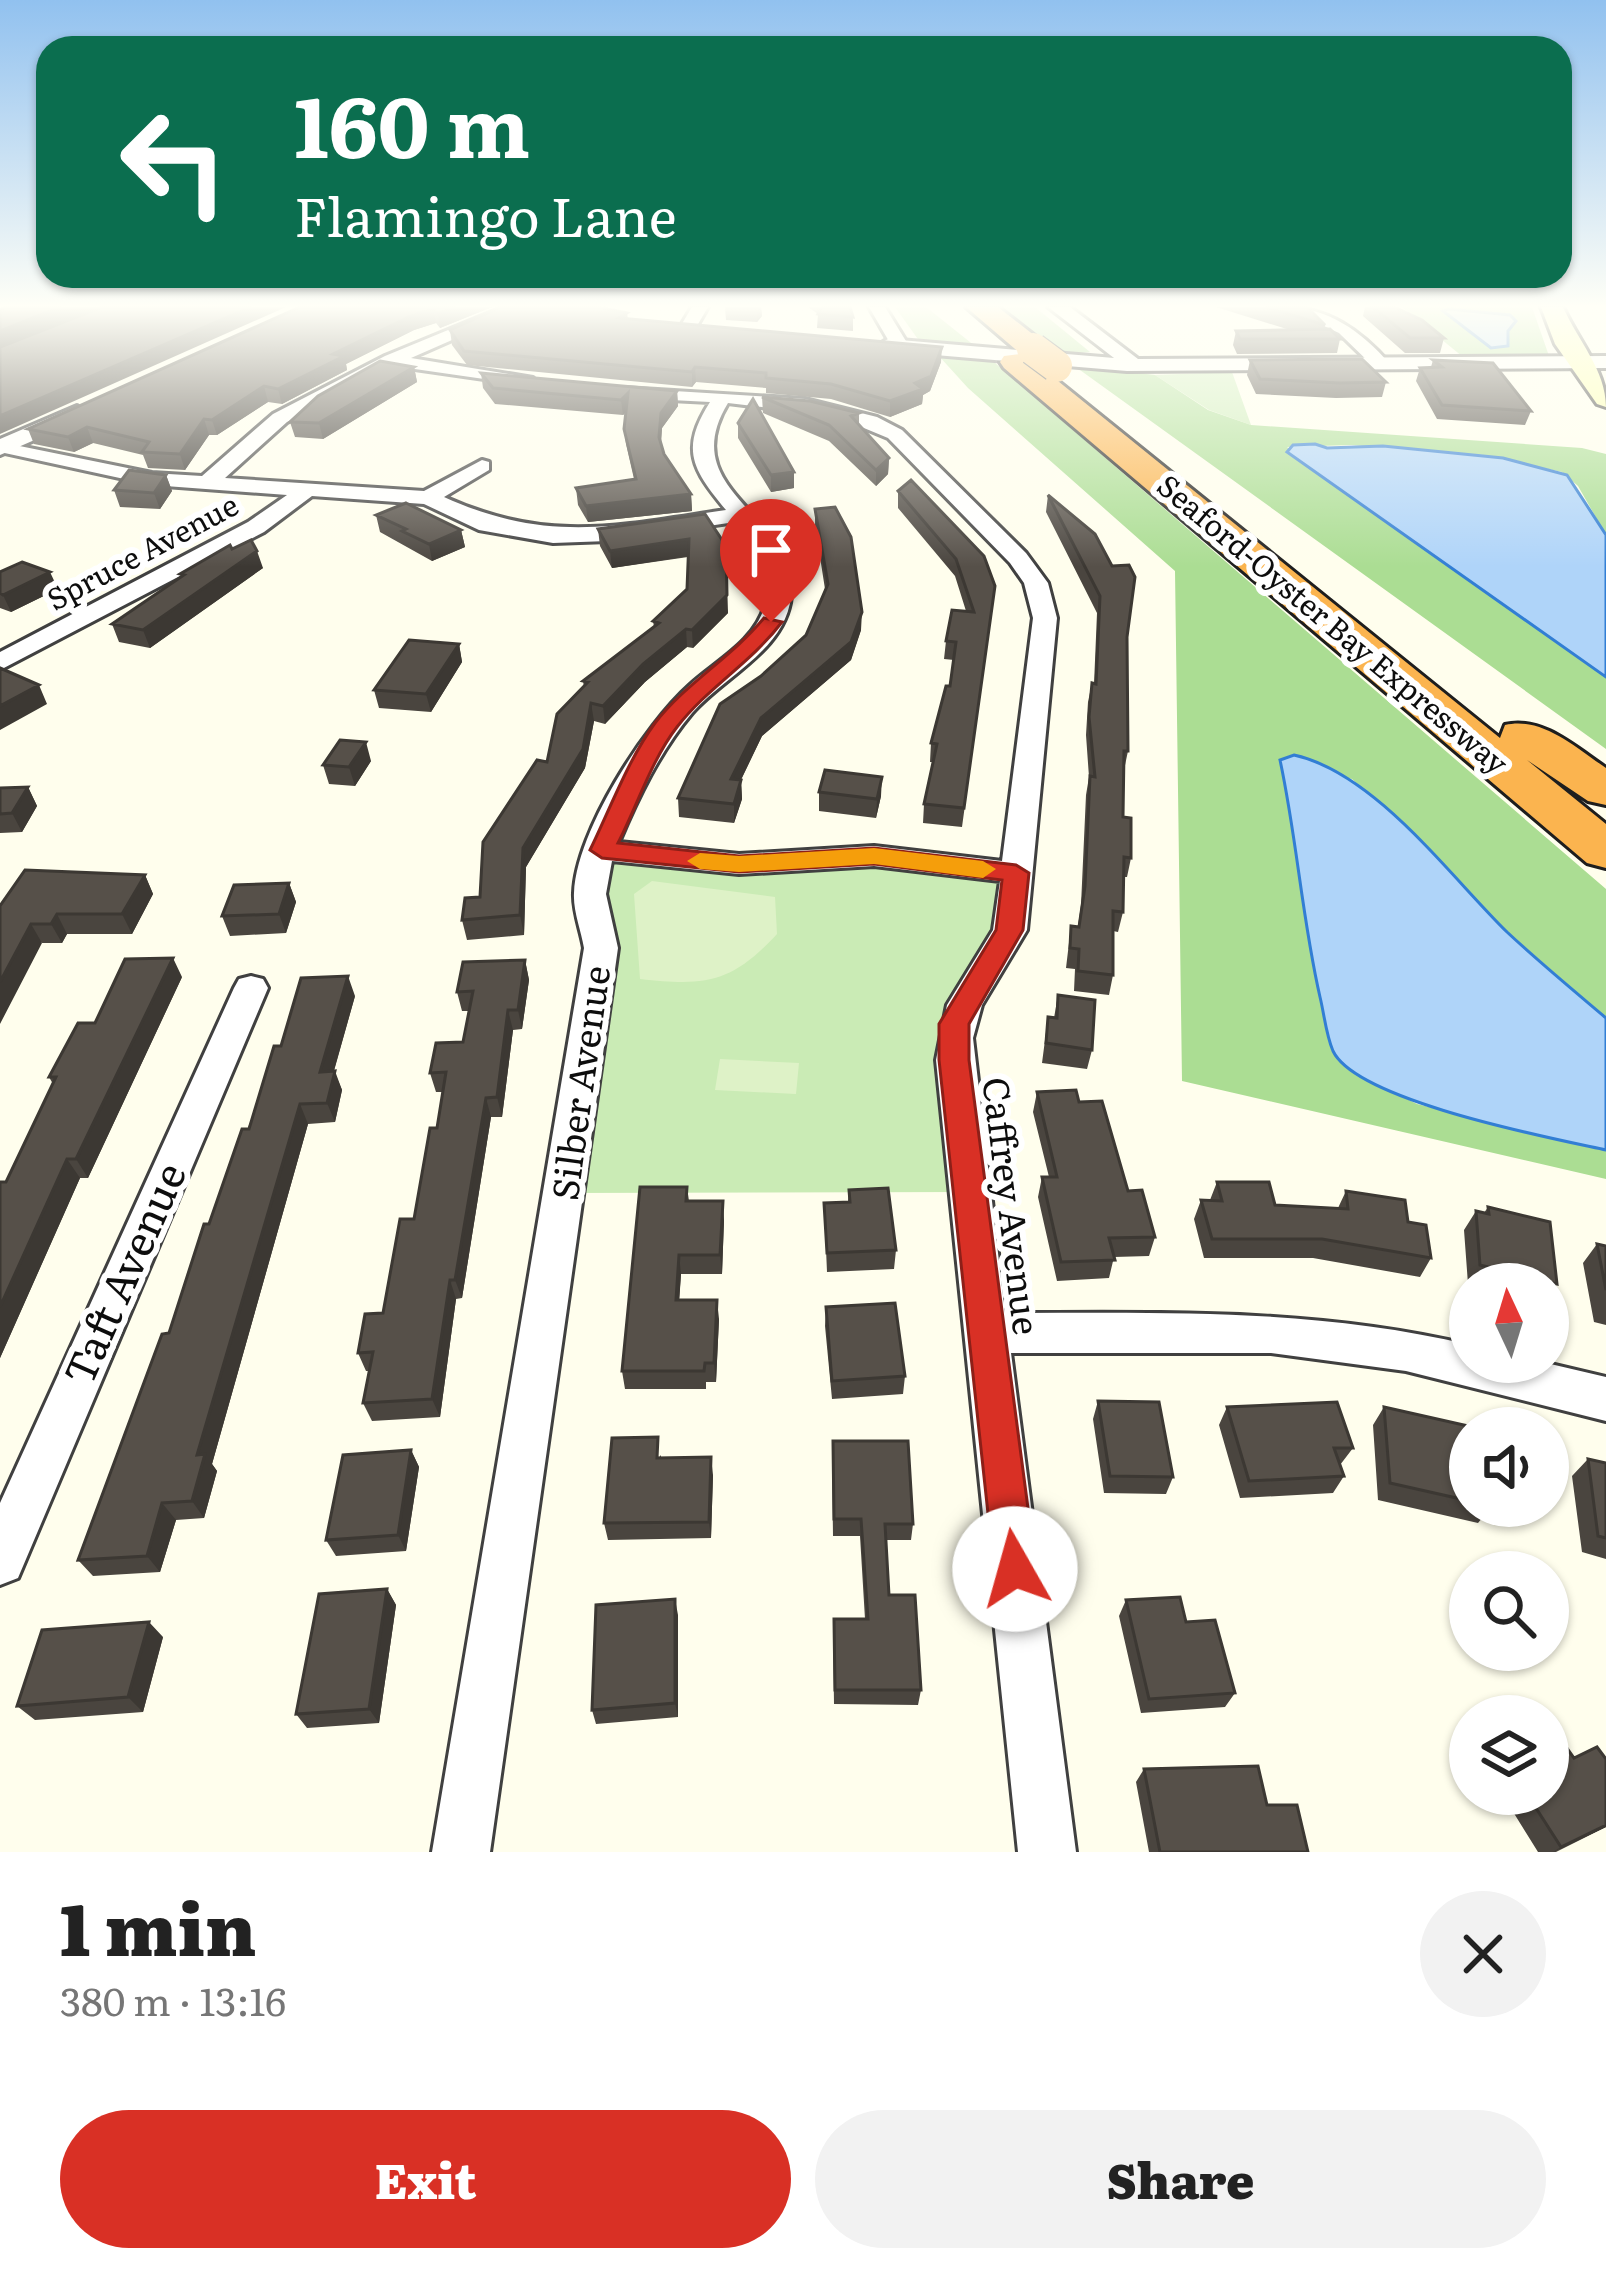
<!DOCTYPE html>
<html lang="en">
<head>
<meta charset="utf-8">
<style>
  :root { --surface:#fff; --page:#f2f2f2; --text:#222; --muted:#767676; --accent:#d93025 }
  body { margin:0; font-family:Literata,serif; background:var(--page); color:var(--text); height:100vh; display:flex; flex-direction:column; font-size:45px; white-space:nowrap }
  * { box-sizing:border-box; margin:0 }
  p { font-size:39px; color:var(--muted) }
  .icon { flex:none; width:66px; height:66px; fill:none; stroke:currentColor; stroke-width:2; stroke-linecap:round; stroke-linejoin:round }
  .map { position:relative; height:1852px; overflow:hidden }
  .drawer { display:flex; flex-direction:column; background:var(--surface); flex:1 }
  .drawer>* { flex:none }
  .hud { position:absolute; left:36px; top:36px; width:1536px; height:252px; border-radius:36px; box-shadow:0 3px 9px #0004; background:#0b6e4f; color:#fff; overflow:hidden }
  .needle { width:78px; rotate:356deg }
  .controls { position:absolute; left:1449px; top:1263px; display:grid; gap:24px }
  .controls a { display:grid; place-items:center; width:120px; height:120px; border-radius:50%; background:var(--surface); box-shadow:0 3px 9px #0004; font-size:60px }
  .pin { position:absolute; display:grid; place-items:center; width:102px; height:102px; color:#fff; margin:-123px -51px; border-radius:50% 50% 50% 0; rotate:-45deg; box-shadow:0 0 12px #0007 }
  .pin .icon { rotate:45deg }
  .me { position:absolute; width:132px; margin:-66px; rotate:353deg; stroke-linejoin:round; filter:drop-shadow(0 0 9px #0008) }
  .turn { display:flex; align-items:center; gap:42px; height:252px; padding:0 60px; font-size:54px }
  .turn .icon { width:156px; height:156px; stroke-width:2.5 }
  .turn b { display:block; font-size:84px; line-height:102px }
  .round { display:grid; place-items:center; flex:none; width:126px; height:126px; border-radius:63px; background:var(--page) }
  .head { display:flex; align-items:center; justify-content:space-between; height:204px; padding:0 60px }
  h1 { font-size:72px; font-weight:800; line-height:90px }
  .button { display:flex; gap:24px; margin-top:auto; padding:24px 60px }
  .button a { flex:1; height:138px; border-radius:72px; background:var(--accent); color:#fff; font-size:48px; font-weight:800; line-height:138px; text-align:center }
  .button a+a { background:var(--page); color:var(--text) }
  .map>svg:first-child { display:block }
</style>
</head>
<body>
<div class="map">
<svg width="1606" height="1852" viewBox="0 0 1606 1852">
  <rect width="100%" height="100%" fill="#fffeed"/>
  <path fill="#caebb5" d="M1232,372L1251,425L1209,410L1155,375Z
    M602,850L668,859L833,856L1016,873L1010,930L961,1007L970,1192L565,1193Z"/>
  <path fill="#abdd93" d="M895,307H926L975,346L920,342Z
    M998,307H1035L1090,352L1060,355Z
    M1402,307H1532L1549,356L1463,357Z
    M938,355L987,356L1606,889V1018L1510,934L1352,779L1280,761L1349,1070L1417,1104L1606,1150V1179L1182,1081L1175,571L968,388Z
    M1073,365L1155,375L1208,410L1251,425L1582,448L1606,454V535L1578,486L1562,472L1483,455L1351,445L1287,447L1606,677V749Z"/>
  <path fill="#def2c7" d="M652,881L775,897L777,934C731,984 705,986 640,979L634,894Z
    M720,1059L799,1063L796,1094L715,1090Z"/>
  <path fill="#afd4f9" stroke="#327ed4" stroke-width="3" d="M1449,309L1510,315L1516,321L1508,331V346L1491,348L1443,311Z
    M1315,444L1327,448L1383,446L1503,458L1567,475L1606,535V677L1287,452L1293,445Z
    M1294,755C1375,773 1449,875 1507,932C1539,962 1573,990 1606,1018V1150C1551,1138 1357,1101 1333,1051C1326,1035 1324,1013 1320,997C1302,919 1297,839 1280,760Z"/>
  <g fill="none" stroke-linecap="round" stroke-linejoin="round">
    <defs>
      <path id="minor" d="M504,307H527L411,358L527,377L533,378V386L394,366L287,422L225,478L424,491L482,460L489,462V470L444,497C548,544 618,526 726,510C692,469 680,449 710,402L632,398L625,396V388L805,399L877,417L902,430L1026,553L1048,583L1057,618L1027,930L982,1005L973,1038L1005,1313C1164,1313 1315,1308 1470,1345V1362H1542L1606,1377V1421L1406,1371L1271,1353H1011L1076,1852H1018L936,1060L947,1005L993,930L1000,881L874,866L739,874L612,861L606,894L618,948L490,1852H432L584,948C581,930 573,911 574,893C576,832 645,725 690,685C716,661 755,642 765,605C774,573 754,546 735,522L608,541L553,543L479,530L424,504L312,496L264,532L0,670V652L248,522L287,495L152,485L0,452V442L152,473L202,476L273,414L385,356ZM728,403L835,416L888,438L1010,563L1024,583L1033,618L1002,861L874,846L739,854L619,842C638,797 660,751 692,713C724,676 786,650 791,596C799,514 673,493 728,403Z
        M692,307H708L694,331H682L680,327Z
        M869,307H885L909,346L906,350H894Z
        M1283,307C1328,307 1361,331 1390,364L1375,368L1339,333Z
        M251,976L263,979L268,988L18,1578L0,1585V1503L234,988L239,979Z"/>
      <path id="tertiary" d="M1048,307H1070L1138,359L1606,356V368L1127,371L888,351L878,345L888,339L1114,358Z
        M77,406L88,413L85,418L0,455V439Z"/>
      <path id="secondary" d="M1541,307H1563C1578,341 1606,370 1606,407L1597,404L1555,344Z"/>
      <path id="motorway" d="M966,307H998L1044,343L1048,349L1044,355L1027,356L1500,738L1505,725C1542,716 1576,748 1606,768V805L1588,801L1527,760L1606,824V868L1587,863L1004,368L1000,362L1004,356L1021,354Z"/>
    </defs>
    <use href="#minor" stroke="#404040" stroke-width="6"/>
    <use href="#tertiary" stroke="#404040" stroke-width="6"/>
    <use href="#secondary" stroke="#2f2f2f" stroke-width="6"/>
    <use href="#motorway" stroke="#1e1e1e" stroke-width="6"/>
    <use href="#minor" fill="#fff" fill-rule="evenodd"/>
    <use href="#tertiary" fill="#fff" fill-rule="evenodd"/>
    <use href="#secondary" fill="#fdffa8" fill-rule="evenodd"/>
    <use href="#motorway" fill="#fbb44f" fill-rule="evenodd"/>
    <defs>
      <path id="motorway-bridge" d="M1033,349L1056,366"/>
    </defs>
    <use href="#motorway-bridge" stroke="#1e1e1e" stroke-width="34" stroke-linecap="butt"/>
    <use href="#motorway-bridge" stroke="#fbb44f" stroke-width="32"/>
  </g>
  <path fill="#4a453f" d="M300,307H492L440,328L436,323L414,330L346,364L347,370L282,404L268,402L217,435H209L185,470L148,468L143,455L93,443L74,452L34,444L28,429Z
    M725,307H761L762,316L757,322L726,320Z
    M808,307H850L853,317V331L817,328L818,314Z
    M1216,307H1307L1325,325L1324,329L1340,339L1337,353L1237,354L1233,345L1236,331L1290,330Z
    M1365,307H1394L1444,338L1440,353H1405L1363,316Z
    M627,313L628,319L941,362L930,391L923,395L922,404L890,417L831,399L766,393V388L696,382L692,387L467,365L452,345L450,330Z
    M1250,360L1386,382L1382,397L1336,398L1256,394L1247,375Z
    M1433,360L1531,411L1525,425L1437,419L1416,381L1420,368L1431,367Z
    M414,367L417,382L323,439L295,437L290,422Z
    M481,373L677,391L678,406L662,428L661,444L664,454L691,494L692,511L588,522L578,505L576,488L634,479L626,444L624,429L626,412L623,415L495,404L483,388Z
    M762,397L859,413V425L889,458L888,474L876,486L829,441L763,413Z
    M738,423L794,488L771,492L738,438Z
    M166,475L172,491L160,509L120,507L114,490Z
    M898,491L995,586L962,827L923,823L924,804L933,762H930L931,743L950,686L954,660L944,659L946,641L966,611L955,576L898,508Z
    M1048,495L1127,637L1128,751L1124,770L1123,817L1131,858L1127,877H1124L1123,912L1118,932L1113,931V975L1109,995L1074,991L1075,969L1066,968L1071,926H1078L1081,905L1086,795L1089,777L1086,735L1088,702L1092,683L1094,684L1097,613L1046,512Z
    M815,509L861,630L851,660L762,736L741,780L742,799L734,823L679,817L678,798L761,676L806,635L825,589L815,525Z
    M705,514L728,613L693,648L687,647L645,682L605,724L594,721L585,768L526,867L524,935L467,940L462,920L480,897L584,687L583,681L654,627L653,621L687,589L688,557L612,568L600,546L598,529Z
    M376,515L461,530L465,547L432,561L380,532Z
    M232,549L263,568L150,648L119,642L112,624L181,577L180,574Z
    M0,572L58,589L11,612L0,608Z
    M459,644L462,662L431,712L379,708L374,690Z
    M371,761L355,786L329,784L323,765Z
    M28,787L37,806L22,832L0,833V788Z
    M819,792L881,796L876,818L819,811Z
    M145,875L153,894L132,934H67L62,943H42L0,906Z
    M289,883L296,902L286,933L230,936L222,916Z
    M525,960L529,980L522,1029L513,1030L502,1117H491L462,1298L456,1299L440,1417L372,1421L363,1403L370,1371H366L358,1353L383,1313L414,1219L437,1128L443,1092H436L430,1073L463,1042L469,1011H462L457,992Z
    M182,977L88,1178H80L0,1358V1182H6L53,1084L49,1077L95,1023Z
    M1058,995L1092,1050L1087,1069L1042,1063L1048,1017L1054,1018Z
    M355,996L334,1071L342,1090L335,1122L308,1124L212,1464L217,1471L204,1518L176,1520L160,1572L93,1576L78,1560L169,1333L209,1224L281,1046Z
    M1037,1092L1079,1102L1155,1237L1149,1256L1114,1257L1109,1278L1057,1281L1038,1197L1042,1177H1049L1033,1112Z
    M1217,1182L1275,1205L1338,1208L1346,1191L1408,1222L1431,1258L1420,1277L1313,1258H1204L1194,1219L1201,1200H1210Z
    M687,1187L689,1201L724,1220L722,1274H681L679,1300L719,1319L716,1382H706V1389H625L622,1371Z
    M849,1190L896,1250L894,1269L827,1272L824,1203L848,1202Z
    M1488,1207L1557,1284L1548,1297V1284H1468L1464,1230L1476,1211L1484,1213Z
    M1597,1244L1606,1246V1325L1594,1322L1583,1263Z
    M826,1307L905,1376L903,1394L832,1399L825,1326Z
    M1098,1401L1173,1477L1166,1494L1104,1493L1093,1419Z
    M1227,1407L1353,1448L1340,1465L1344,1476L1333,1493L1240,1498L1219,1425Z
    M1384,1407L1470,1428V1506H1492L1478,1523L1378,1500L1373,1425Z
    M411,1450L419,1467L406,1551L336,1556L326,1540Z
    M661,1455V1458L713,1475L711,1538L608,1540L604,1523Z
    M832,1458L913,1524L911,1540H886L889,1595L921,1690L918,1705L834,1704L833,1634L865,1619L860,1536H833Z
    M1588,1459L1606,1463V1559L1582,1552L1572,1476Z
    M387,1589L396,1605L379,1723L307,1728L296,1714Z
    M1126,1600L1186,1622L1235,1693L1225,1707L1141,1713L1119,1616Z
    M678,1615V1717L596,1724L592,1710Z
    M163,1637L143,1712L35,1720L17,1706Z
    M1574,1758L1606,1759V1827L1556,1852H1538L1502,1794H1548Z
    M1144,1769L1267,1805L1308,1852H1149L1136,1782Z"/>
  <path fill="#3c3833" d="M60,307H100L0,347V331Z
    M251,307H286L0,434V416Z
    M455,307H492L440,328L438,314Z
    M758,307H761L762,316L757,322Z
    M433,309L436,323L414,330L346,364L347,370L282,404L278,389L333,354L411,316Z
    M942,347L941,362L930,391L923,395L922,404L890,417V401L915,383Z
    M414,367L417,382L323,439L319,423Z
    M695,367L696,382L692,387V372Z
    M264,386L268,402L217,435L212,420Z
    M677,391L678,406L662,428L660,452L661,413Z
    M628,393L630,408L623,415L621,400Z
    M204,419L209,435L185,470L180,454Z
    M87,427L93,443L74,452L68,437Z
    M889,458L888,474L876,486V470Z
    M794,472V488L771,492V475Z
    M166,475L172,491L160,509L154,493Z
    M691,494L692,511L588,522L586,506Z
    M461,530L465,547L432,561L429,544Z
    M689,539L690,556L612,568L610,551Z
    M726,546L728,613L693,648L692,630Z
    M257,551L263,568L150,648L143,630Z
    M50,572L58,589L11,612L3,595Z
    M862,612L861,630L851,660L762,736L732,798L731,779L761,718Z
    M686,629L687,647L645,682L605,724L603,706L643,664Z
    M459,644L462,662L431,712L426,694Z
    M39,685L47,704L0,730V706Z
    M591,703L594,721L585,768L526,867L524,935L520,915L523,848Z
    M366,742L371,761L355,786L349,767Z
    M882,777L881,796L876,818L877,799Z
    M741,780L742,799L734,823V804Z
    M28,787L37,806L22,832L12,813Z
    M145,875L153,894L132,934L122,914Z
    M289,883L296,902L286,933L279,914Z
    M57,914L67,934L62,943L51,924Z
    M31,924L42,943L0,1024V982Z
    M173,958L182,977L88,1178L76,1159Z
    M525,960L529,980L522,1029L518,1010Z
    M348,976L355,996L328,1091L320,1072Z
    M508,1010L513,1030L502,1117L497,1097Z
    M335,1071L342,1090L335,1122L327,1103Z
    M486,1098L491,1117L462,1298L455,1280Z
    M300,1104L308,1124L212,1464L217,1471L204,1518L192,1501L197,1455Z
    M67,1159L80,1178L0,1358V1307Z
    M723,1201L724,1220L722,1274L720,1255Z
    M679,1255L681,1274L678,1319L676,1300Z
    M450,1280L456,1299L440,1417L432,1399Z
    M717,1300L719,1319L716,1382L714,1363Z
    M411,1450L419,1467L406,1551L398,1535Z
    M711,1457L713,1475L711,1538L709,1522Z
    M162,1503L176,1520L160,1572L147,1556Z
    M387,1589L396,1605L379,1723L369,1709Z
    M675,1599L678,1615V1717L675,1703Z
    M149,1622L163,1637L143,1712L128,1697Z
    M1606,1825V1827L1553,1852L1561,1847Z"/>
  <path fill="#565049" stroke="#3c3833" stroke-width="3" d="M7,307H60L0,331V310Z
    M102,307H251L0,416V347Z
    M300,307H455L438,314L433,309L411,316L333,354L344,356L278,389L264,386L212,420L204,419L180,454L142,452L149,442L87,427L68,437L28,429Z
    M501,307H598L627,313L619,318L942,347L931,376L915,383L923,389L890,401L831,384L766,378V373L695,367L692,372L464,351L450,330Z
    M822,307H850L853,317L818,314Z
    M1266,307H1307L1325,325Z
    M1373,307H1394L1422,320L1444,338H1410Z
    M1330,329L1340,339H1240L1236,331Z
    M1362,359L1386,382L1340,383L1260,379L1250,360Z
    M1433,360L1493,363L1531,411L1442,405L1420,368L1442,367Z
    M380,361L414,367L319,423L290,422L318,396Z
    M481,373L677,391L661,413L659,437L664,454L691,494L586,506L576,488L636,479L624,429L628,393L621,400L493,388Z
    M762,397L810,401L859,413L851,416L889,458L876,470L829,425Z
    M753,399L794,472L771,475L738,423Z
    M129,470L166,475L154,493L114,490Z
    M911,480L984,556L995,586L964,808L924,804L937,744L931,743L946,686H950L956,642L946,641L952,610L974,612L956,559L898,491Z
    M1048,495L1095,534L1112,566L1129,565L1135,577L1127,637L1128,751H1124L1123,817L1131,818V858L1124,857L1123,912L1113,911V975L1078,971L1079,949L1070,948L1071,926L1079,927L1085,886L1090,776L1095,777L1089,717L1092,683L1096,684L1100,596Z
    M406,503L461,530L429,544L402,531L406,529L376,515Z
    M835,507L851,537L862,612L851,642L761,718L731,779L741,780L734,804L678,798L720,704L761,676L806,635L828,584L815,509Z
    M705,514L726,546L727,595L692,630L686,629L643,664L603,706L591,703L583,749L523,848L520,915L462,920L465,898L480,897L483,842L537,760L547,762L557,714L588,682L583,681L659,623L653,621L687,589L689,539L610,551L598,529Z
    M251,540L257,551L143,630L112,624L184,575L180,574L230,545L232,549Z
    M22,562L50,572L3,595L0,593V572Z
    M409,640L459,644L426,694L374,690Z
    M0,668L39,685L0,706Z
    M340,740L366,742L349,767L323,765Z
    M825,770L882,777L877,799L819,792Z
    M28,787L12,813L0,814V788Z
    M25,870L145,875L122,914H57L51,924H31L0,982V906Z
    M289,883L279,914L222,916L234,885Z
    M173,958L76,1159H67L0,1307V1182H6L56,1077H49L78,1023H95L125,959Z
    M525,960L518,1010H508L497,1097L486,1098L455,1280H450L432,1399L363,1403L373,1352L358,1353L365,1314L383,1313L400,1219H414L430,1128H437L446,1072L430,1073L436,1043L463,1042L473,991L457,992L463,962Z
    M348,976L320,1072L335,1071L327,1103L300,1104L197,1455L205,1454L192,1501L162,1503L147,1556L78,1560L162,1334L169,1333L204,1224H209L242,1129H249L274,1046H281L301,978Z
    M1058,995L1095,1000L1092,1050L1046,1043L1048,1017L1057,1018Z
    M1076,1090L1079,1102L1102,1101L1128,1191L1142,1190L1155,1237L1109,1238L1115,1260L1061,1262L1042,1177H1057L1037,1092Z
    M1217,1182H1269L1275,1205L1348,1209L1346,1191L1405,1200L1408,1222L1426,1225L1431,1258L1322,1239H1212L1201,1200L1222,1201Z
    M640,1187H687L686,1201H723L720,1255H679L676,1300H717L714,1363H705L704,1371H622Z
    M888,1188L896,1250L827,1253L824,1203L850,1202L849,1190Z
    M1488,1207L1550,1222L1557,1284L1480,1265L1476,1211L1489,1214Z
    M1597,1244L1606,1246V1290Z
    M895,1303L905,1376L832,1381L826,1307Z
    M1098,1401L1159,1402L1173,1477L1110,1476Z
    M1337,1402L1353,1448H1334L1344,1476L1249,1481L1227,1407Z
    M1384,1407L1477,1428H1470V1501L1390,1483Z
    M658,1437L657,1458L711,1457L709,1522L604,1523L612,1438Z
    M833,1441H908L913,1524H885L889,1595H915L921,1690H835L834,1619H868L861,1519H834Z
    M411,1450L398,1535L326,1540L343,1455Z
    M1588,1459L1606,1463V1538L1598,1536Z
    M387,1589L369,1709L296,1714L319,1594Z
    M1180,1597L1186,1622L1215,1620L1235,1693L1149,1699L1126,1600Z
    M675,1599V1703L592,1710L596,1605Z
    M149,1622L128,1697L17,1706L42,1630Z
    M1550,1724L1574,1758L1597,1747L1606,1759V1825L1561,1847L1527,1794H1548V1725Z
    M1258,1766L1267,1805H1297L1308,1852H1160L1144,1769Z"/>
  <linearGradient id="sky" x2="0" y2="1"><stop stop-color="#91c1ef"/><stop offset="0.54" stop-color="#fffff7"/><stop offset="1" stop-color="#fffff7" stop-opacity="0"/></linearGradient>
  <rect width="1606" height="567" fill="url(#sky)"/>
  <path fill="#d93025" stroke="#8d1f18" stroke-width="3" d="M764,618L782,622C751,663 708,687 677,727C652,759 637,806 618,843L739,856L874,848L1016,865L1029,873L1023,930L969,1024V1060L1036,1569L1029,1584L1015,1590L1000,1584L994,1569L939,1060V1024L996,930L1002,880L874,864L739,872L602,858L590,850C610,809 628,760 655,723C686,683 732,657 764,618Z"/>
  <path fill="#f59e0b" d="M874,848L983,861L996,869L983,878L874,864L739,872L700,869L687,861L700,853L739,856Z"/>
  <g text-anchor="middle" stroke-width="12" stroke-linejoin="round" paint-order="stroke">
    <g font-size="30" fill="#0d0d0d" stroke="#fff">
      <text transform="translate(143 553) rotate(-28)" y="10">Spruce Avenue</text>
      <text transform="translate(1332 625) rotate(40)" y="10">Seaford-Oyster Bay Expressway</text>
    </g>
    <g font-size="36" fill="#0d0d0d" stroke="#fff">
      <text transform="translate(581 1083) rotate(-82)" y="13">Silber Avenue</text>
      <text transform="translate(1011 1206) rotate(83)" y="13">Caffrey Avenue</text>
    </g>
    <g font-size="42" fill="#0d0d0d" stroke="#fff">
      <text transform="translate(125 1274) rotate(-66)" y="15">Taft Avenue</text>
    </g>
  </g>
</svg>
<div class="controls">
<a><svg class="needle" viewBox="-14 -14 28 28"><path d="M0-13l5 13h-10z" fill="#e53935"/><path d="M0 13l5-13h-10z" fill="#767676"/></svg></a>
<a><svg class="icon" aria-label="sound" viewBox="0 0 24 24"><path d="M4 9h4l5-4v14l-5-4H4zM17 9q2 3 0 6"/></svg></a>
<a><svg class="icon" aria-label="search" viewBox="0 0 24 24"><circle cx="10" cy="10" r="6"/><path d="M15 15l6 6"/></svg></a>
<a><svg class="icon" aria-label="layers" viewBox="0 0 24 24"><path d="M12 4l9 5-9 5-9-5zM3 14l9 5 9-5"/></svg></a>
</div>
<div class="pin" style="left:771px;top:622px;background:#d93025"><svg class="icon" aria-label="arrive" viewBox="0 0 24 24"><path d="M6 21V4h12l-3 4 3 4H6"/></svg></div>
<svg class="me" style="left:1015px;top:1569px" viewBox="-20 -20 40 40"><circle r="19" fill="#fff"/><path d="M0-13L10 11 0 6-10 11z" fill="#d93025"/></svg>
<div class="hud">
<div class="turn"><svg class="icon" aria-label="left" viewBox="0 0 24 24"><path d="M17 20v-9H6M10 6l-5 5 5 5"/></svg><div><b>160 m</b>Flamingo Lane</div></div>
</div>
</div>
<section class="drawer">
<div class="head"><div><h1>1 min</h1><p>380 m · 13:16</p></div><a class="round"><svg class="icon" aria-label="close" viewBox="0 0 24 24"><path d="M6 6l12 12M18 6L6 18"/></svg></a></div>
<div class="button"><a>Exit</a><a>Share</a></div>
</section>
</body>
</html>
